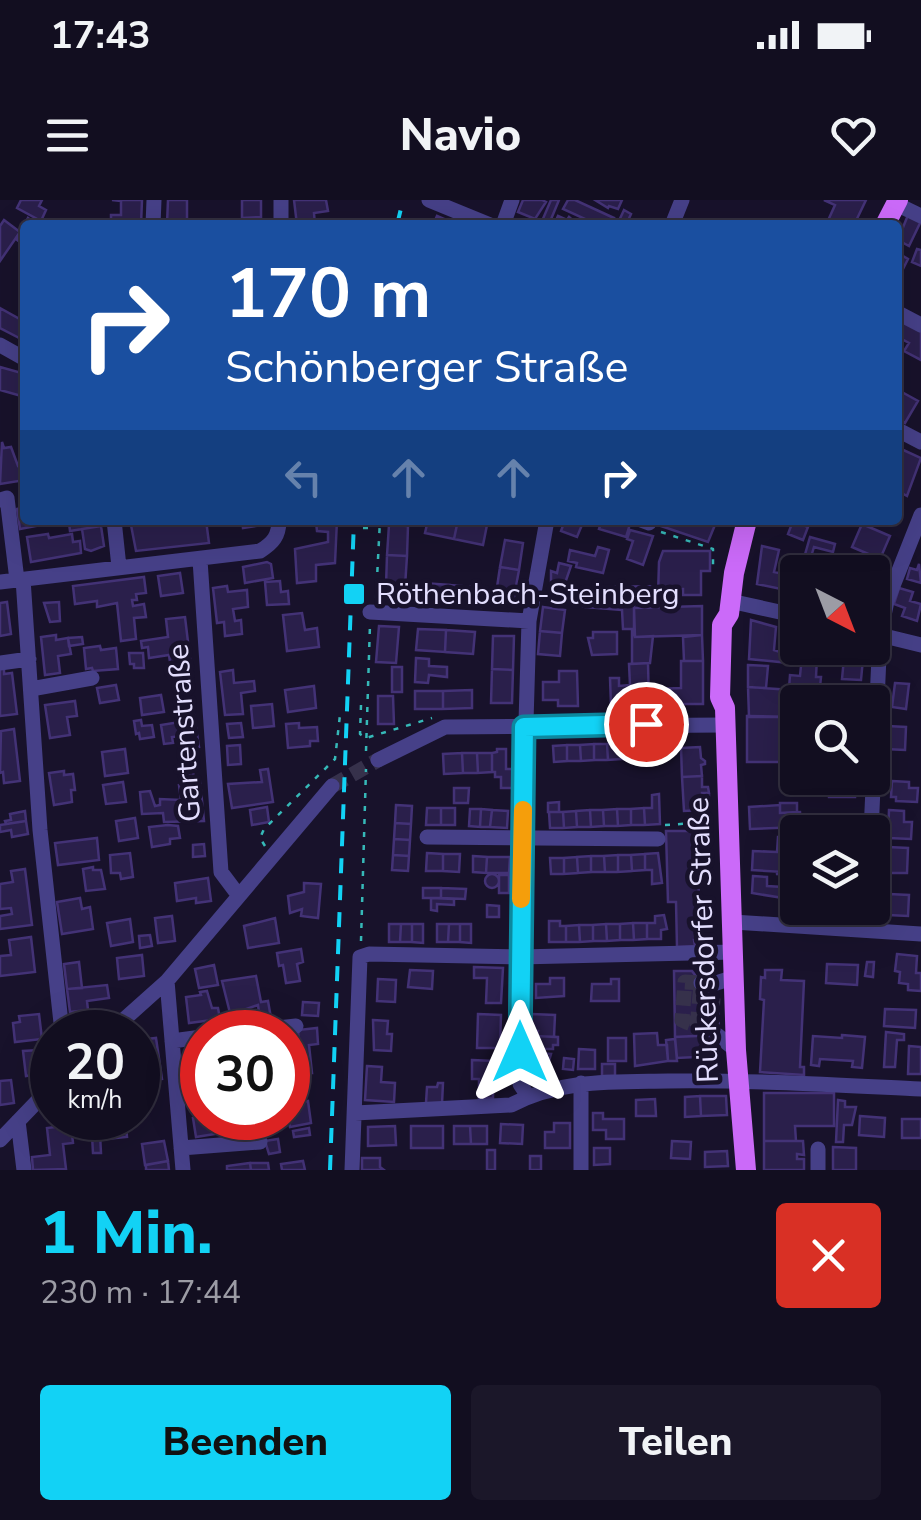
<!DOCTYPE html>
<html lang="de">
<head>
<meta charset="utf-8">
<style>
  :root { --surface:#120e20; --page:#1b1729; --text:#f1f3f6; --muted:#9c9ca5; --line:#312e3e; --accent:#12d2f5 }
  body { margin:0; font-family:"Nunito Sans",sans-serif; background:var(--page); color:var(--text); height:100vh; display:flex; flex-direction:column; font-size:38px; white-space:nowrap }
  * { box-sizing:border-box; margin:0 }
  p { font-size:32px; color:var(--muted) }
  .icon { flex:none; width:55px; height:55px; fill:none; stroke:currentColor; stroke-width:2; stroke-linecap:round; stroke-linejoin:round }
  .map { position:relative; height:970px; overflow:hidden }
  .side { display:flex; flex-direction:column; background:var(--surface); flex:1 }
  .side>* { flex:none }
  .hud { position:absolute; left:20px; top:20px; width:882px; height:305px; border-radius:10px; box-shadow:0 10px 40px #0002,0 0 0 2px var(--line); background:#1a4fa0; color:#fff; overflow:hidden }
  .needle { width:65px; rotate:138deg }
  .controls { position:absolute; left:780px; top:355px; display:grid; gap:20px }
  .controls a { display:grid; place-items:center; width:110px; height:110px; border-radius:10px; background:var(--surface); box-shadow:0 10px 40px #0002,0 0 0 2px var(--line); font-size:50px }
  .speed { position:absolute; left:30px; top:810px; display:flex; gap:20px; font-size:50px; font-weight:700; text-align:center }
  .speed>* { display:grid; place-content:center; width:130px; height:130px; border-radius:50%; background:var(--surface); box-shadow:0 10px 40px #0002,0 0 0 2px var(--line); line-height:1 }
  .speed small { font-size:25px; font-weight:400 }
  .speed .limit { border:15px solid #d22; background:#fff; color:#111 }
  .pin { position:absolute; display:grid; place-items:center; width:85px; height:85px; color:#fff; margin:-42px; border:5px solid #fff; border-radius:50%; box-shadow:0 2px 10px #0007 }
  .me { position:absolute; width:110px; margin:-55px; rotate:0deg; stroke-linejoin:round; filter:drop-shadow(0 0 8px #0008) }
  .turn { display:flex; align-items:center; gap:35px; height:210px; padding:0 40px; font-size:45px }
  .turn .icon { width:130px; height:130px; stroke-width:2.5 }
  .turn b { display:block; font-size:70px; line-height:85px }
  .lanes { display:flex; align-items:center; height:95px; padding:0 40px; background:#0003; justify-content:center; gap:50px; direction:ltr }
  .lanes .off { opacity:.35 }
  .round { display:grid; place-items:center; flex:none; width:105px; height:105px; border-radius:10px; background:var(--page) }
  .summary { display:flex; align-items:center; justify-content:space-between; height:170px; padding:0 40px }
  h1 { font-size:60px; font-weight:800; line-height:75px; color:var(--accent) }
  .primary-button { display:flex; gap:20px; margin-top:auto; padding:20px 40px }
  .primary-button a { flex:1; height:115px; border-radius:10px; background:var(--accent); color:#111; font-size:40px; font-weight:800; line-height:115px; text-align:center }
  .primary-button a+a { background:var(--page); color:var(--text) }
  .status { display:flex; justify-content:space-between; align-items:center; height:70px; padding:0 50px; background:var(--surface); direction:ltr }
  .status svg { height:28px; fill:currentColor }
  header { display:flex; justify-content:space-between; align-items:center; height:130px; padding:0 40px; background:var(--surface); font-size:45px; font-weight:800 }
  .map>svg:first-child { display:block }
</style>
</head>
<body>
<div class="status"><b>17:43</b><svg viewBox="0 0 49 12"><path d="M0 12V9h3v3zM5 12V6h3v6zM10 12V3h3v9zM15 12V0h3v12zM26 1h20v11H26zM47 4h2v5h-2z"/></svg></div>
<header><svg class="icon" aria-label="menu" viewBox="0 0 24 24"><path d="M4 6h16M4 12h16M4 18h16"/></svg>Navio<svg class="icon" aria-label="heart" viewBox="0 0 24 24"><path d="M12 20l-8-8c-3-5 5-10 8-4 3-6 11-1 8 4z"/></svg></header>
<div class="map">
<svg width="921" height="970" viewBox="0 0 921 970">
  <rect width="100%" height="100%" fill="#18122b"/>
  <path fill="#2a1f4b" stroke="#433276" stroke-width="2.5" d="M21,0H42L39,6L46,10L41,21L17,8Z
    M112,0H142L141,25H111V15H121V1Z
    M168,0H187V24H167Z
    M242,0H261V17L242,18Z
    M294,0H326L328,11L314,13L315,25H297Z
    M523,0H542L546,2L535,19L518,12Z
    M551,0H559L549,24L542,21Z
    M568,0H575L614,18L611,25H598L563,9Z
    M595,0H622L618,9L609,6L608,8Z
    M824,0H866L854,25H826L835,5Z
    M624,10L631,14L626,25H617Z
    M908,15L921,21L909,46L898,40Z
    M437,16L458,25H433Z
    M558,16L567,20L569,17L578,25H554Z
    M28,18L37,25H25V46L17,40Z
    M4,20L20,32L0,61V26Z
    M917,49L921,50V66L912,62Z
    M898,53L908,59L898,79Z
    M0,108L25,122V141L0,128Z
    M898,117L921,130V160L904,151L909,143L898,137Z
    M0,167L25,174V197L0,190Z
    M900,191L918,201L905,223L898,219Z
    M2,242L4,248L11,247L18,266L25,264V280L0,284Z
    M899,248L921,258L907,296L898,291Z
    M25,307V320H45L46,324L20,329L17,309Z
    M100,320L101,326L70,331L69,323Z
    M130,320H206L209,343L136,351Z
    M242,320H261L262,325L243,328Z
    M337,320L335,363L316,365V381L297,383L295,349L328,342V332L317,331L316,322Z
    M428,320H458L454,339L425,333Z
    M458,320L487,325L483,345L454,339Z
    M565,320H584L577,337L561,331Z
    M602,320H622L630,324L626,337L599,329Z
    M657,320H717L708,342L655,324Z
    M793,321L808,327L803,340L788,334Z
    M862,324L890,336L880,359L852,347Z
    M389,325L408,326L407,356L387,355Z
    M101,326L104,346L91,351L85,349L82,329Z
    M630,330L653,336L643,365L627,359L633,341L627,339Z
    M48,334L49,338L72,334L73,342L80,341L81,353L31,362L27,337Z
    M810,337L835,344L833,352L814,347L810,360L804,358Z
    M505,340L523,343L519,370L500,367Z
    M762,346L779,350L774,372L789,375L788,381L798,383L796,400L784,398L786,390L757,384Z
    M598,347L609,350L603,373L576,367L577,363L568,361L570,350L595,356Z
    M663,351H710V371H701V395H683V389H676V397L658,396L659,362Z
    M387,355L407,356L405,387L386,386Z
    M267,362L271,364L273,378L245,383L243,367Z
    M559,363L571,366L563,389L551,386V371L557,373Z
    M919,364L921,383L907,379L910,368L917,370Z
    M500,367L519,370L514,397L496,394Z
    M180,373L183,393L161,396L158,376Z
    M144,377L146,393L136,394L137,400H132L133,406L144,404L146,417L134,418L136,439L121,441L117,403L97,407V401L75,404L73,386Z
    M280,381L281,392L288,391L289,404L267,405L265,382Z
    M422,383L450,385L449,404L421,402Z
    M450,385L482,388L481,407L449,404Z
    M227,386L228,392L247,390L248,407L233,409L235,421L241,420L242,434L225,436L224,422L217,423L213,388Z
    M658,386V396L604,395L606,387Z
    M899,388L913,392L910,401L921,404L917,421L902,416L905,408L894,404Z
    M574,395L634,396V429H623L622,410L585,407L574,403Z
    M7,402L11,434L0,436V403Z
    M59,402L60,421L50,422L44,403Z
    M702,406V435L635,437L634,408Z
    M543,407L565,410L562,433L540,431Z
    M302,413L305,430L317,428L319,447L287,451L283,415Z
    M185,417L191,467L171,469L169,455L149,458L148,447L142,448L141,441L168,437L166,419Z
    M751,420L776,427L774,450L790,455V463L749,459Z
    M379,426L399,427L396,463L376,462Z
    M418,429L446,430L445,452L416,450Z
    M632,429L635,437L653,436L650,463L632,464Z
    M446,430L475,432L473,454L445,452Z
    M540,431L562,433L560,456L538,454Z
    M593,432H617V454L592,455L588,438H593Z
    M56,435V440L68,438L71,454L58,456L60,473L45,475L41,437Z
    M702,435L703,461H684L683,437Z
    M493,436H514L513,470L492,469Z
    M82,437L83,444L69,446L68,438Z
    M100,446L101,450L116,448L118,469L93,471L92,468L86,469L84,448Z
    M129,453H143L144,468H134V464H130Z
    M802,456L817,457L816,477H821L820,487L789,489L790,475L800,476Z
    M416,458L429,459V466L447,467V477L429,475L428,483L415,482Z
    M844,458L863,459L861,480L842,479Z
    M681,461H703V504H656V489L681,488Z
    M648,463L649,505L611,506L610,478H619V486L630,485L629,464Z
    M748,465L768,466L766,488L748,487Z
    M392,467H402V492H392Z
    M4,468V474L12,473L17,514L0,516V469Z
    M492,469L513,470L512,503H491Z
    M233,470L234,483L254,481L255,491L241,493L243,514L225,515L220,472Z
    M559,471H577L578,506H558V500H543V482H559Z
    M895,483L909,484L906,509L892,507Z
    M116,485L119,500L100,503L97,488Z
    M314,486L316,508L288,512L285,490Z
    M748,487L807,491L806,502L793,503L792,517H749Z
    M472,490V508L443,509V491Z
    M415,491H443V509H415Z
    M161,495L164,512L142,515L140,498Z
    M378,496H393L394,524H378Z
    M75,501L77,516L67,517L70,535L50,538L45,505Z
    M272,504L274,526L253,528L251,506Z
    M194,515L199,547L183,549L181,536L172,537L173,543L164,544L161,525L180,522L179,517Z
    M747,516L796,517L795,562H747Z
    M141,520L142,526L152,525L154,537L140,539L139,533L136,534L134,521Z
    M241,523L243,537L229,538L227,524Z
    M299,523V528L317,527L318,541H310V546L288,548L286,524Z
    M887,526L906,527L905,550L885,549Z
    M14,529L20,581L4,583L3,572L0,573L1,531Z
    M647,542H661V558H648Z
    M647,542L648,558L635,559L634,543Z
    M621,543H634L635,559H621Z
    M621,543V559L608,560L607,544Z
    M594,544H607L608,560H594Z
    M594,544V560L581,561L580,545Z
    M240,545L241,564L228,565L227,546Z
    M567,545H580L581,561H567Z
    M567,545V561L554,562L553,546Z
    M700,547L701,558L705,561V564L701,565L702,576L682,577L681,548Z
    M125,549L128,573L105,576L102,552Z
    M497,549H506V569H513V588H501V577H495V572H492V553L497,552Z
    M462,553H477L478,573H463Z
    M462,553L463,573L444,574L443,554Z
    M477,553H492V572L478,573Z
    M192,559L194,582L200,581L204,621L164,622L163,613L142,614L140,592L150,591L155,606L160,605V599L181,600L179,585L186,584L183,560Z
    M268,569L273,602L232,608L228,584L262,582L260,570Z
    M64,571V575L73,574L75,590H71L72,602L54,605L49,573Z
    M702,576V587H708L709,593H702V597L709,596V603H702V610L684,611L682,577Z
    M829,578H855V597H829V590H823V582H829Z
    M892,581L909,582V588H918L917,602L896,601V597H891Z
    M123,582L126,602L106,604L103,585Z
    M454,588H469L468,603H454Z
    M659,594L660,624L645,625L644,608H652V595Z
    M559,602V612H548V603Z
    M780,603H797V612L780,613Z
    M396,605L412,606L411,624L395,623Z
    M780,605V613L800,612L801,627L750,629L749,607Z
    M267,607L269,622L252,625L250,610Z
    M427,608H441V625H426Z
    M441,608H455V625H441Z
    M644,608L645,625H631V609Z
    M470,609H481L480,627L469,626Z
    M481,609L492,610L490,627H480Z
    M617,609H631V625L618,626Z
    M617,609L618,626H604L603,610Z
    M492,610L508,611L507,628L490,627Z
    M590,610H603L604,626L591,627Z
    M590,610L591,627H577L576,611Z
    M889,610L904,611V622H912L911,639L888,638Z
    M25,611L26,621L6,624L5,621L11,620L10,614Z
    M576,611L577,627L564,628L563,612Z
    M549,612H563L564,628H550Z
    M135,618L138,638L119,641L116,621Z
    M26,621L28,634L12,637L11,630L0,632V625Z
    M395,623L411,624L410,640L394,639Z
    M168,625L178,626L180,638L170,639V644L152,647L149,627Z
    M666,631H697L700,740H694L695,746L677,747L676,702H668Z
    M778,637L796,638L794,663L783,662V672L752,670L753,651L777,652Z
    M97,638L99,660L58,665L55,643Z
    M394,639L410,640L409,656L393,655Z
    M204,644L205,656L193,657V645Z
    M888,647L908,648L907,673H887Z
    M130,653L133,677L121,679L120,673H111L110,655Z
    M427,653L443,654V671H426Z
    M658,653L662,683L652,684V670H645V654Z
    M443,654H460L459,672L443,671Z
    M645,654V670L632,671L631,655Z
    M393,655L409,656L408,671L392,670Z
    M618,655V672H605L604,656Z
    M618,655H631L632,671L618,672Z
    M473,656L487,657L486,673L473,672Z
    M591,656V672L578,673L577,657Z
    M591,656H604L605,672H591Z
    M487,657H510L509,673H486Z
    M577,657L578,673L564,674V658Z
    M550,658H564V674H551Z
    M797,663L798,675L776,674L783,672L784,666L797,667Z
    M93,667V670H101L105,689L86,691L83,669Z
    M25,669L32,725L0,729V716L12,714L11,708L0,709V684L13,682L11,671Z
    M485 681a7 7 0 1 1 14 0a7 7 0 1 1-14 0Z
    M499,675H509V693H499Z
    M753,676L767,677V686L783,687V698L752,693Z
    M208,678L211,701L196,703V698L177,701L175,683Z
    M304,683L321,684L318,718L301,716L302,709L290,713L288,696L304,692Z
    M423,688H441V698H423Z
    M441,688L466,689L465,699L441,698Z
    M889,694L909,695L908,716L888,715Z
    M80,698L82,709L90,707L93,729L62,734L57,702Z
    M431,698L454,699V705L437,704V711L431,710Z
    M487,705L499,706V717H487Z
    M664,715L667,729L661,730V739H647V723H655V716Z
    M172,716L175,741L158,743L155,718Z
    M275,718L279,743L248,748L244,726Z
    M130,719L133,742L111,746L107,723Z
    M549,721H560V726H566V742H549Z
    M633,723L634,740H620V724Z
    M633,723H647V739L634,740Z
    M389,724H401L400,742H389Z
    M401,724H412V742H400Z
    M412,724H423V743L412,742Z
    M437,724H449L448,742H437Z
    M449,724H460V742H448Z
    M460,724H471V743L460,742Z
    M606,724L607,741H593V725Z
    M606,724H620V740L607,741Z
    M579,725L580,742H566V726Z
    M579,725H593V741L580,742Z
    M150,735L152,746L140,748L139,736Z
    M31,737L35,772L0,776V756L11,755L9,740Z
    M301,749L303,762L297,764L300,781L286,783L283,765L279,766L277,753Z
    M897,754L917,756L916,773H921V791L908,790V784L899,783L900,772L895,771Z
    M142,755L144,776L119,779L117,758Z
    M79,762L82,788L67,789L64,764Z
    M867,762H874L873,777L865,776Z
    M827,764L858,765L857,785L826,783Z
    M214,765L218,785L199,788L195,769Z
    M474,767L503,768L501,803H486L487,778H474Z
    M410,770L433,771L432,789L408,787Z
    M765,770H782L781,780L804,781L800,867H804V875L760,872L764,800L760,799L761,777L765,778Z
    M674,771H692L718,805L719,835L675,837Z
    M256,776L261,802L268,801L271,818L260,820L258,805L246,809L248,822L232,821L222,781Z
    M550,778H564V796L536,798V784H550Z
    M378,779L396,780L395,802L377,801Z
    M611,779H619V801H591L592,784H611Z
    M107,785L109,798L87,801L88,810L70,812L67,789Z
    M207,791L212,808H218L220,819L189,823L186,797L201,795L200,792Z
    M303,802L319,803L318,816L302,815Z
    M885,809L916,810L915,828L884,826Z
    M39,814L42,839L15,842L13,823L20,822L19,816Z
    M478,814L501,815L500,848H477Z
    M531,814L555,815L554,837L537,836L538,831H531Z
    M373,820L388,821L387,834H392L391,851L374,850Z
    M317,828L318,844L309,845L312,873H308L309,879L288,881V845L299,844L298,830Z
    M886,832L904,834V840H897L895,867H884Z
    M657,833L658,845H667L668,861L635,866L634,834Z
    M714,835L716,856L677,858L675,837Z
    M842,835L865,837L862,868L852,867L853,861L820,859L819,866L811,865L813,836L842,838Z
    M532,836L558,837V845H553V849H532Z
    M156,838L162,879L140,882L138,840Z
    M608,838H626V861H608Z
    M675,839L677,861H668L666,840Z
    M909,846L921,847V874H908Z
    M202,849V873L197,874L193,850Z
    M579,849L595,850V869H578Z
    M39,850V874L26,876L23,851Z
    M531,853L551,854L546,872L530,871Z
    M564,858L574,859L573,870L563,869Z
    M472,860L494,861L493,898H479V879H472Z
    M602,864H615V876H602Z
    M367,866L382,867L381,882L395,883L394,902L365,900Z
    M11,880L14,903L0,905V881Z
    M438,883H443L442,904L426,903L427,887H437Z
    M764,893H834V926H795L796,941H764Z
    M700,896H726L727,915L701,916Z
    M700,896L701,916L685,917V897Z
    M655,899L656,916H636V900Z
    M838,900L845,901V907H856L852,925H844L843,942H836Z
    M308,901L311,923L290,927L288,917L294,916L292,904Z
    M593,913H603V919H624V939H606V930H593Z
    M860,916L885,918L884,937L859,935Z
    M202,917L218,918L221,933L196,937L193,918Z
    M105,918H125L127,937L107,939Z
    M236,918H269L258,919V925L243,927L242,922L237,923Z
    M902,919H921V938H902Z
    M554,923H570V948H545V932H554Z
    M501,924L523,925L522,944L500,943Z
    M71,925L73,943L63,944L66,969L33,970L32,957L50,955L47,928Z
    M395,926L396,945L368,946V927Z
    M411,926H443V948H411Z
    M454,926H470L471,944H454Z
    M470,926H487V944H471Z
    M309,928L310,935L294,937L293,931Z
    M100,934L101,953H93L92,935Z
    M278,939L280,952L269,954L265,941Z
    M164,941L168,961L145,965L142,944Z
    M672,941L691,942L690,959L671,958Z
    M764,941H803L804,955L797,954V959H804V970H764Z
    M833,947L856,948V970H833Z
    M594,948H610V964L594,965Z
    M487,950H495V970H487Z
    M727,951L728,966L705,967V952Z
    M530,956H541V970H530Z
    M362,958H380V967L384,970H362Z
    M168,961L169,970H146V965Z
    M303,961L305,970H282L281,964Z
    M250,963H268L269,970H251Z
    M250,963L251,970H227V966Z"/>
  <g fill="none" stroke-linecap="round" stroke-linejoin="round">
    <path stroke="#36314b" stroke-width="15" stroke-dasharray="15 8" stroke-linecap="butt" d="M332,586L378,560
      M697,827L701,783L685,782L682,820C693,826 708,827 717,835
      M711,830L713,798"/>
    <path stroke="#36b9b8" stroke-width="2.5" stroke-dasharray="5 8" stroke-linecap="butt" d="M424,25L426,16
      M363,328H370L371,320
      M661,332L713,349V366L719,367
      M376,398L380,320
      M361,505L360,534L366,538L432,518
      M366,551L370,424
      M665,625L712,622
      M265,646L260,638L264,629L335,559L340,515
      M361,741L366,569"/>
    <path stroke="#464088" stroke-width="15" d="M281,0V25
      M429,0L490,25
      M896,4L921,16
      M153,25L154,0
      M503,25L512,0
      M672,25L682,0
      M898,113L921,125
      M0,145L25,159
      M898,230L921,242
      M0,300L7,298L17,380
      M114,320L119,367
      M641,320L649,323
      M200,360L221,672L239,696
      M23,379L40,630L62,832
      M0,382L260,351C273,343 279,336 279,320
      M730,401L798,416
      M370,412L529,421
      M872,433L921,445
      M0,463L29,459
      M31,489L92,478
      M378,560L445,527L725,525
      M871,632L880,435L887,401L921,315
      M427,637L658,639
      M733,722L921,734
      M867,729L868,708
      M167,781L183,970
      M701,783L713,784L735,777
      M110,832L167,781L332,586
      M241,832L296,826
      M717,835L736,850
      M172,841L202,837
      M581,883V970
      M528,896L520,884L519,757L529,421L547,320
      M355,913L511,905C560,879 615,882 668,881C753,880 837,885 921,889
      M18,921L24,970
      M0,940L52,886
      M181,948L260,942
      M352,970L360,757L369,754L519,757L734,752
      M818,970V949"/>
    <path stroke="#cb6af9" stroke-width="20" d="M885,25L898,0
      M746,970L736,850L725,508L720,497L722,425L729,414L734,373L747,320"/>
    <path stroke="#12d2f5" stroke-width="4" stroke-dasharray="15 12" stroke-linecap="butt" d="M397,25L403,0
      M330,970L354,320"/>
  </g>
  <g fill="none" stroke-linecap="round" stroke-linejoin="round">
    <defs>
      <path id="route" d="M520,852L524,527L646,524"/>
    </defs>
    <use href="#route" stroke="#0c889f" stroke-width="25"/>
    <use href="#route" stroke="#12d2f5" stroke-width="18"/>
    <path stroke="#f59e0b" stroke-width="18" d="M521,699L523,610"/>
  </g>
  <rect fill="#12d2f5" stroke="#18122b" stroke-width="4" x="342" y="382" width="24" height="24" rx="5"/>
  <g text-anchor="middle" stroke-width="9" stroke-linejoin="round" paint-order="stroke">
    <g font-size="30" fill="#e3defe" stroke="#18122b" text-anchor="start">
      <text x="376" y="404">Röthenbach-Steinberg</text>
    </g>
    <g font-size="30" fill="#e3defe" stroke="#18122b">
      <text transform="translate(184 533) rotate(-94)" y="10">Gartenstraße</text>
      <text transform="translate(703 740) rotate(-92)" y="10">Rückersdorfer Straße</text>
    </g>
  </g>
</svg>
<div class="controls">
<a><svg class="needle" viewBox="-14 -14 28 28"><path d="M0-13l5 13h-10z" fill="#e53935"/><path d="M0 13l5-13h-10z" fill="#9c9ca5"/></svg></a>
<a><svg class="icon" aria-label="search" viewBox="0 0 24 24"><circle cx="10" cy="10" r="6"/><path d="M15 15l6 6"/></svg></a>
<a><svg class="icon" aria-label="layers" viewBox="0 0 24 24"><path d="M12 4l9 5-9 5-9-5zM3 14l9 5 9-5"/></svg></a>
</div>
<div class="speed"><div>20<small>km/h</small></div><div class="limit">30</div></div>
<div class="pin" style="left:646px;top:524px;background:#d93025"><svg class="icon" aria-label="arrive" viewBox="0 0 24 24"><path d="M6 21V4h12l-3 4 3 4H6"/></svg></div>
<svg class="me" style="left:520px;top:852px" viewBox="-20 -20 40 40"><path d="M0-17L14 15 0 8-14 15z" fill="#12d2f5" stroke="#fff" stroke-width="4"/></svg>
<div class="hud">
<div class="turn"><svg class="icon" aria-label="right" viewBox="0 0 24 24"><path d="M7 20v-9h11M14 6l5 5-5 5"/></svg><div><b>170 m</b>Schönberger Straße</div></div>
<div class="lanes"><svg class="icon off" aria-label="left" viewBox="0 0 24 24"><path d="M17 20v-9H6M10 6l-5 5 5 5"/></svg><svg class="icon off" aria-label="ahead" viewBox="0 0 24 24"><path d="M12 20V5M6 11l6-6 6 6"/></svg><svg class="icon off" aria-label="ahead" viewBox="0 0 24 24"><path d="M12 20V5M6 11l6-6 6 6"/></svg><svg class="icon" aria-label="right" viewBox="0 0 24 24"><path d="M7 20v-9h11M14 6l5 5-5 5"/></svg></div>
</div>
</div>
<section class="side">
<div class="summary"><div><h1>1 Min.</h1><p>230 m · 17:44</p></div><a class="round" style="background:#d93025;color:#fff"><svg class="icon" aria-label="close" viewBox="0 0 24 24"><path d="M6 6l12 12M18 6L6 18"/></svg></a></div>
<div class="primary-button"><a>Beenden</a><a>Teilen</a></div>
</section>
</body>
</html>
